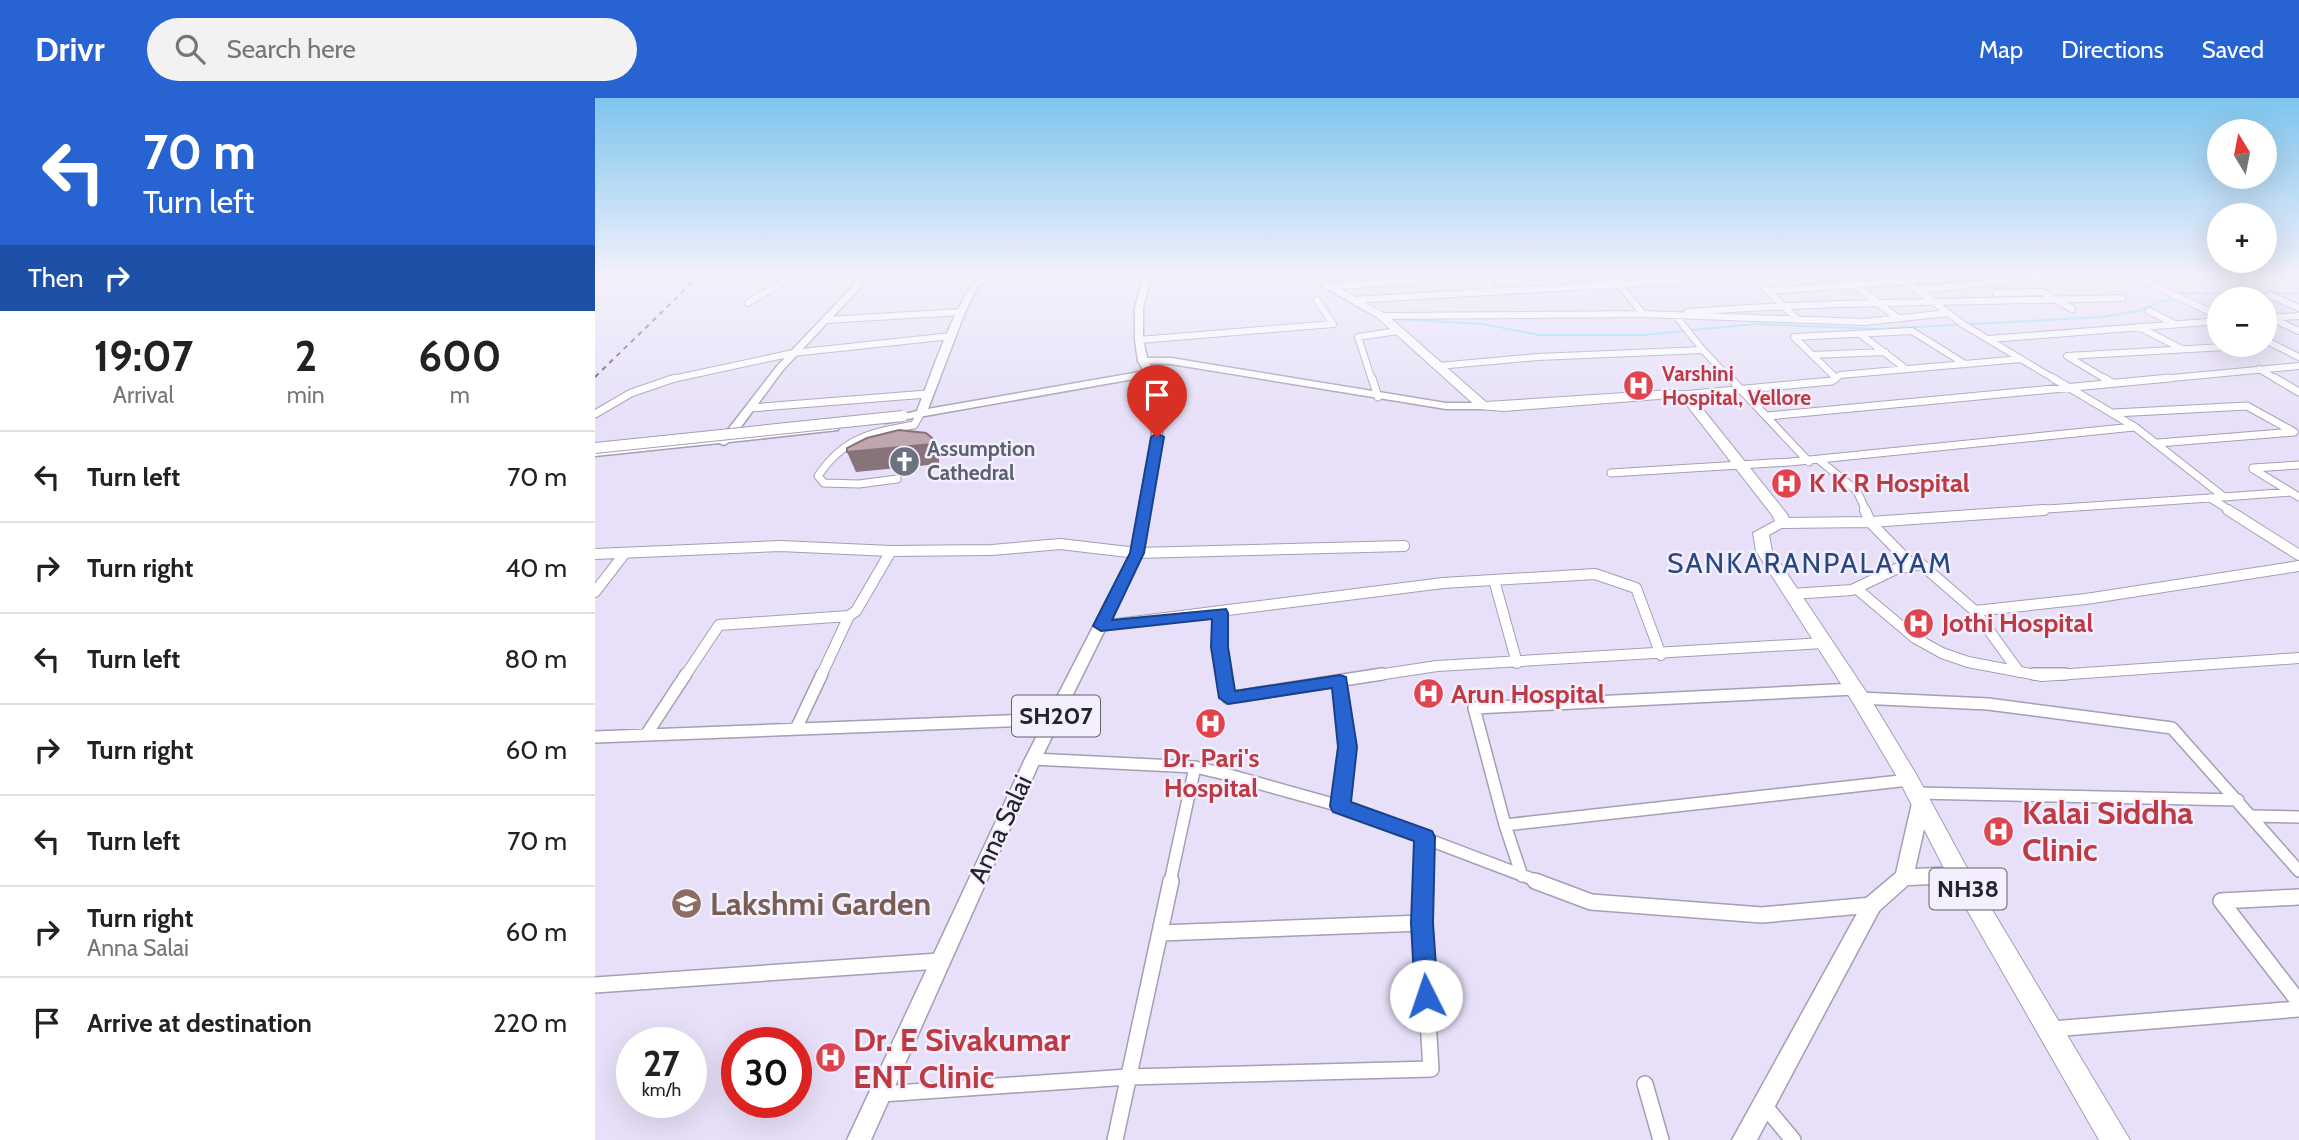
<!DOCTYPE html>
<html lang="en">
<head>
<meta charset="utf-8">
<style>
  :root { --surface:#fff; --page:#f2f2f2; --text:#222; --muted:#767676; --line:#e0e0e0; --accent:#2764d1 }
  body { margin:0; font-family:Cabin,sans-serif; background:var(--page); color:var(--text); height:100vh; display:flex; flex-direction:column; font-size:26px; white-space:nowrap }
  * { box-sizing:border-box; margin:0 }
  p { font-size:23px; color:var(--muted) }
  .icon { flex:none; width:38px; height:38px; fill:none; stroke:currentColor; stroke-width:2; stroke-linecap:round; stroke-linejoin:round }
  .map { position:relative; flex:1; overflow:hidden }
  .sheet { display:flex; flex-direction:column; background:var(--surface); width:595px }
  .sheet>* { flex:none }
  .banner { background:#2764d1; color:#fff; overflow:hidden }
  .needle { width:46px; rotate:350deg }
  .tools { position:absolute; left:1612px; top:21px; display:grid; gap:14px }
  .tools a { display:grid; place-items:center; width:70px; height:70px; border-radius:50%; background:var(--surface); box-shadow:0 7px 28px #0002; font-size:35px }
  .speed { position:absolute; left:21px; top:929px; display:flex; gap:14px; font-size:35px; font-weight:700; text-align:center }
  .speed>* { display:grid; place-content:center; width:91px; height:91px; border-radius:50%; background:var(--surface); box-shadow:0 7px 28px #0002; line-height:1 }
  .speed small { font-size:18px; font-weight:400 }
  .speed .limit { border:10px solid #d22; background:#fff; color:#111 }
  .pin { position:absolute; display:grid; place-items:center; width:60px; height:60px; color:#fff; margin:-72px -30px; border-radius:50% 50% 50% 0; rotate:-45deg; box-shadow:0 0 7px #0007 }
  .pin .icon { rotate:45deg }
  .me { position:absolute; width:77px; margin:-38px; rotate:356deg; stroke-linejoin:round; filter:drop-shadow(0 0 5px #0008) }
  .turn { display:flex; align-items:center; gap:24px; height:147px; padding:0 28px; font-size:32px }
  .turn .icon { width:91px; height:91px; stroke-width:2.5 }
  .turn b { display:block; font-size:49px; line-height:60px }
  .then { display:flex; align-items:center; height:66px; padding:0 28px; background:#0003; gap:14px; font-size:26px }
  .eta { display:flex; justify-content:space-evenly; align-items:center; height:119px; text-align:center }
  .eta b { font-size:42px; font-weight:800; line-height:49px }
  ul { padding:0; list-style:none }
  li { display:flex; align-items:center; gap:21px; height:91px; padding:0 28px; border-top:2px solid var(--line) }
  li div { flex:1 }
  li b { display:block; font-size:26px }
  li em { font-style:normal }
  header { display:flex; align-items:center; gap:42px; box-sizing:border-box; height:98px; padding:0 35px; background:var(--accent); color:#fff }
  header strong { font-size:33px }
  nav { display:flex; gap:38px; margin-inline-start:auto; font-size:24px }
  .search { width:490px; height:63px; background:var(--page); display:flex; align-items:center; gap:18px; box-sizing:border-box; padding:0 24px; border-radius:38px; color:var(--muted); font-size:26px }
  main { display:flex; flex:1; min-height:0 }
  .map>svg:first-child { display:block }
</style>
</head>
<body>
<header>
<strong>Drivr</strong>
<div class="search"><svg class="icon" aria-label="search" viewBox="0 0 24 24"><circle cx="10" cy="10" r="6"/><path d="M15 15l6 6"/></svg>Search here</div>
<nav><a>Map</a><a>Directions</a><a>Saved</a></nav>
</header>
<main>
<section class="sheet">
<div class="banner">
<div class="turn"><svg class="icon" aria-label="left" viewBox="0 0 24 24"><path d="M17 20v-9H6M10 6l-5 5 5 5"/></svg><div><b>70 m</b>Turn left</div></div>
<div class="then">Then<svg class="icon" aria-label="right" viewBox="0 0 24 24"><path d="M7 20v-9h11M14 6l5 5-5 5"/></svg></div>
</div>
<div class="eta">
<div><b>19:07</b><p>Arrival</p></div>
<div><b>2</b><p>min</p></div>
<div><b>600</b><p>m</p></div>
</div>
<ul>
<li><svg class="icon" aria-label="left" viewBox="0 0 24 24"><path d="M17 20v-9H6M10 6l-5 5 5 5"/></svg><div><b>Turn left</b></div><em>70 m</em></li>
<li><svg class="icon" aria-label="right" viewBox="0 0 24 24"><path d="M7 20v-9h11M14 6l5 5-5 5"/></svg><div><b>Turn right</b></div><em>40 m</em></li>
<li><svg class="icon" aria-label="left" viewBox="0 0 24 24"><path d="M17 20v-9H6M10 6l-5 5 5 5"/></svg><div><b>Turn left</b></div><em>80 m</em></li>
<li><svg class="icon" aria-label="right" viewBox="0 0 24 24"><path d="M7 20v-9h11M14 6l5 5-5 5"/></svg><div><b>Turn right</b></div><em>60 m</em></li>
<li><svg class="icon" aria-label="left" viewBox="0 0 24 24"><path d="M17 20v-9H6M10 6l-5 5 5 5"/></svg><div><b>Turn left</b></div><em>70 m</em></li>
<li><svg class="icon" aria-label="right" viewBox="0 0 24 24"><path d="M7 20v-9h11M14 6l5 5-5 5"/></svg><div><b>Turn right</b><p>Anna Salai</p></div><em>60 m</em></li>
<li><svg class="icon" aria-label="arrive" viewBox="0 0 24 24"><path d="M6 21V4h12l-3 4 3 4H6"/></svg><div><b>Arrive at destination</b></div><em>220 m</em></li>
</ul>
</section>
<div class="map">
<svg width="1704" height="1042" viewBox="0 0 1704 1042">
  <rect width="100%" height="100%" fill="#e7e0f8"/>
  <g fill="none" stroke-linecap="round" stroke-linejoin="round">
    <path stroke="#7fddf4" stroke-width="2" d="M703,176L741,197
      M0,180L4,176
      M743,198L781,219
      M800,221L888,226L944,237H1048L1160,226L1285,231L1507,219L1547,212L1567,203L1582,201L1579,197L1581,195H1704"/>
    <defs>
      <path id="street-far4" d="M892,176L898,193
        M954,176L959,191
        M1016,176L1048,216H1052
        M1158,176L1173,193
        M1301,176L1369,227L1461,282
        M1534,176L1624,218
        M1541,180L1675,176
        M1258,186L1304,221
        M731,189L831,182L829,176
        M1324,192L1482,176
        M1401,195L1448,194L1477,211
        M1675,197L1704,210
        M1637,198L1643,201
        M758,202L1096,182
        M153,205L201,176
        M1554,213L1578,225
        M1092,214C1237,203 1382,204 1527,200
        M1080,217L1108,252
        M787,218L1048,216L1270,224L1353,215
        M1670,220L1704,218
        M1676,220L1704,233
        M230,222L366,214
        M1203,222L1173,193L1370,179
        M1544,229L1587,251
        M1265,236L1311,271
        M1394,241L1624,223
        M544,242L738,226L722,202
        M1670,242L1704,259
        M1217,257L1290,254
        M843,268L943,259L1108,252L1136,282
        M1664,271L1683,282
        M1241,280L1199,239L1317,233L1370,266
        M73,282L198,255L356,238
        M777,282L763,239L803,233
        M1238,282L1245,277L1426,261
        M1512,282L1472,258L1665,247
        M1556,282L1704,268"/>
      <path id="street-far3" d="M777,280L783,299
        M1135,280L1214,364
        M1509,280L1517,285
        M1680,280L1704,294
        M1088,297L1237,283L1241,280
        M155,310L332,296
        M1519,315L1652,308L1699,334L1563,345
        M0,316L36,295L80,280
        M1173,318L1574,280
        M1224,362L1262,393L1271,413
        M1658,370L1704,367
        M1658,371L1704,399
        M1016,375L1195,364L1539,329
        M302,381L264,386L229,385L223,378C249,339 276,335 319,327L326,315
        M1629,399L1695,394
        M1615,400L1636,413
        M1424,413L1629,399L1540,329L1458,280"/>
      <path id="street-far2" d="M1270,412L1275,424L1315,465
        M1633,412L1704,457
        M1188,425L1275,424L1449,412
        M296,453L397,452L465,446L542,455L809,448
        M0,456L185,448L296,453L261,513L254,518L226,578
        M899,482L922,565
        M1262,491L1320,540L1347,555L1373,564L1447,578L1704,560
        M0,494L30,455
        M1196,496L1257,492L1301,471L1326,466L1380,513L1491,501L1704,468
        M1380,513L1424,574
        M625,515V549L630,578
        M506,528L848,485L1000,476L1041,490L1066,557
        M90,578L124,527L254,518
        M776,578L842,568L1228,545"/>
      <path id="street-far1" d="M629,576L633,600L787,576
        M1439,576H1470
        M745,583L753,649L745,708
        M1265,600L1393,606L1577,630L1704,773
        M201,631L227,576
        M51,637L91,576
        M0,639L460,621
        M438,661L600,669L634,677L745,708L945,784
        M1321,695L1643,702
        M1659,718L1704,719
        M910,727L1314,682
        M927,778L910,727L879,610L1259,591
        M575,784L600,669
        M828,784L830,739"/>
      <path id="street" d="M940,783L996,804L1167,817L1277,807
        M1704,799L1626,803L1704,904
        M566,835L827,825
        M0,887L344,863
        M1457,931L1704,911
        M1050,986L1066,1042
        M287,996L533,979L836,971L827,825L828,783
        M1168,1006L1198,1042
        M520,1042L576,783"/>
      <path id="secondary" d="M265,176H273L263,192L188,272L140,337L239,327L243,328V332L134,344L129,347L124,345L0,358V352L128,338L182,268L257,189Z
        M389,176H400L383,188L370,214L333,311L556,272L561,275L556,278L290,325V321L322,313C334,283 364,190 389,176Z
        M548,260H576L851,305H888L893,308L888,311H851L576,266L545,265L543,263Z
        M1326,698L1332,700L1335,705L1320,771L1364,769L1371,772L1373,777L1371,782L1364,785L1313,787L1284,813L1162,1042H1137L1270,801L1301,775L1317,705L1320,700Z"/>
      <path id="primary" d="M549,176H557L548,210V242L553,263L566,286L567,339L548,455L446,661L276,1042H252L430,661L536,455L557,339L556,286L543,263L540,242V210Z"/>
      <path id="highway" d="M707,176H719L791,216L891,304L1076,292L1092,294L1099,300L1192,416L1196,425L1174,437L1177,453L1272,595L1321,676L1372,770L1535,1042H1504L1356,784L1305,684L1257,603L1161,453L1158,435L1180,423L1177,417L1091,306L1085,300H1076L909,313L884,311L783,220Z"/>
    </defs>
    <use href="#street-far4" stroke="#a59eb4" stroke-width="8"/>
    <use href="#street-far3" stroke="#a59eb4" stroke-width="9"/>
    <use href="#street-far2" stroke="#a59eb4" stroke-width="12"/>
    <use href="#street-far1" stroke="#a59eb4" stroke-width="14"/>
    <use href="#street" stroke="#a59eb4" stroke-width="18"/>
    <use href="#secondary" stroke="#a59eb4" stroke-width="3"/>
    <use href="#primary" stroke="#a59eb4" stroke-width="3"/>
    <use href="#highway" stroke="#a59eb4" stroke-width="2"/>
    <use href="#street-far4" stroke="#fff" stroke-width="6"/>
    <use href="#street-far3" stroke="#fff" stroke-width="7"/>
    <use href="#street-far2" stroke="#fff" stroke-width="10"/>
    <use href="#street-far1" stroke="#fff" stroke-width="11"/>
    <use href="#street" stroke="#fff" stroke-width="15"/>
    <use href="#secondary" fill="#fff" fill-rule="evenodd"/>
    <use href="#primary" fill="#fff" fill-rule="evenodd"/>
    <use href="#highway" fill="#fff" fill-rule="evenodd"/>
    <path stroke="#524f5a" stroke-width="2" stroke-dasharray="5 5" stroke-linecap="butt" d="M0,279L106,176"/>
    <defs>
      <path id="secondary-bridge" d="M0,350L308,318"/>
    </defs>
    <use href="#secondary-bridge" stroke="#a59eb4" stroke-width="12" stroke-linecap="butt"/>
    <use href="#secondary-bridge" stroke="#fff" stroke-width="10"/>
  </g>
  <path fill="#86747a" d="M337,340L344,359V366L261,374L252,354Z"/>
  <path fill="#c0a6ae" stroke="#86747a" stroke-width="2" d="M304,332L331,335L337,340V346L252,354V350L272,340Z"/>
  <linearGradient id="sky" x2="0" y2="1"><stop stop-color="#7ec4ed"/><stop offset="0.55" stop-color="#f4f1fc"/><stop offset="1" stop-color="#f4f1fc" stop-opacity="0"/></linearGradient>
  <rect width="1704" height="322" fill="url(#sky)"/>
  <path fill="#2764d1" stroke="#194188" stroke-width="2" d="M562,335L569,339L549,455L517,522L631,511L633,515V549L640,593L745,577L751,579L762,649L756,704L837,733L840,739L838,825L843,898L840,906L831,909L823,906L820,898L816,825L819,743L738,714L735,708L743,649L737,590L633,606L624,600L616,549L617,521L506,533L498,528L535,455L556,339Z"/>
  <defs>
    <symbol id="hospital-disc" viewBox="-11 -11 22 22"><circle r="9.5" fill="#e0444e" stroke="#f3effe"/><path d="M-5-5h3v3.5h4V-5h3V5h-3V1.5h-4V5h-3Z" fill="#fff"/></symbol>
    <symbol id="church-disc" viewBox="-11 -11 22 22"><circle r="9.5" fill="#6b7280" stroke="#f3effe"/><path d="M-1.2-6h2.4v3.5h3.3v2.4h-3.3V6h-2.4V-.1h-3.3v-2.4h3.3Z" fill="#fff"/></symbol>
    <symbol id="school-disc" viewBox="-11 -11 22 22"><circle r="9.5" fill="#8d6e63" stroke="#f3effe"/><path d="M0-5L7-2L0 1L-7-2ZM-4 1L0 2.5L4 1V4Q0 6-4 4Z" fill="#fff"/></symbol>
  </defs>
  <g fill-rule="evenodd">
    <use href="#hospital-disc" x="1026" y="270" width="35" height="35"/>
    <use href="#church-disc" x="292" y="346" width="35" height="35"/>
    <use href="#hospital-disc" x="1174" y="368" width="35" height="35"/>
    <use href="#hospital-disc" x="1306" y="508" width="35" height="35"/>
    <use href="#hospital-disc" x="816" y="578" width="35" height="35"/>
    <use href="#hospital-disc" x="598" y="608" width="35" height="35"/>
    <use href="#hospital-disc" x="1386" y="716" width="35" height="35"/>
    <use href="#school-disc" x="74" y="788" width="35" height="35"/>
    <use href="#hospital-disc" x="218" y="942" width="35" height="35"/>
  </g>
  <g text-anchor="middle" stroke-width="5" stroke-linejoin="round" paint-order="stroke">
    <g font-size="21" font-weight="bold" fill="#be3a42" stroke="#f3effe" text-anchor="start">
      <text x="1067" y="283">Varshini<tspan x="1067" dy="24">Hospital, Vellore</tspan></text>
    </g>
    <g font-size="21" font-weight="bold" fill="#5b616d" stroke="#f3effe" text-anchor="start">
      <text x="332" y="358">Assumption<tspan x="332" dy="24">Cathedral</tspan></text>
    </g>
    <g fill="#f3effe" stroke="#63606a" stroke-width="2">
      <rect x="417" y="597.5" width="88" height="41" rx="5"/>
      <rect x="1334.5" y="770.5" width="77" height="41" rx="5"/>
    </g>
    <g font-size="24" font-weight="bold" fill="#25232b">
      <text x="461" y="626">SH207</text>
      <text x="1373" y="799">NH38</text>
    </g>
    <g font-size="26" font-weight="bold" fill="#be3a42" stroke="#f3effe" text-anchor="start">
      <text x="1214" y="394">K K R Hospital</text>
      <text x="1347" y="534">Jothi Hospital</text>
      <text x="856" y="605">Arun Hospital</text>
      <text x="616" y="669" text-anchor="middle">Dr. Pari's<tspan x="616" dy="30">Hospital</tspan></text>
    </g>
    <g font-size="26" fill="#25232b" stroke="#f3effe">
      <text transform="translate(405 731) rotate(-65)" y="9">Anna Salai</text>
    </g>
    <g font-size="28" letter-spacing="2" fill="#29487f" stroke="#f3effe">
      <text x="1215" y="475">SANKARANPALAYAM</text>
    </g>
    <g font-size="32" font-weight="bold" fill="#be3a42" stroke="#f3effe" text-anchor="start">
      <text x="1427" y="726">Kalai Siddha<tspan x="1427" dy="37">Clinic</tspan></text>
      <text x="258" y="953">Dr. E Sivakumar<tspan x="258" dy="37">ENT Clinic</tspan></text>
    </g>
    <g font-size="32" font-weight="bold" fill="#785e54" stroke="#f3effe" text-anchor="start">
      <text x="115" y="817">Lakshmi Garden</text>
    </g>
  </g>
</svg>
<div class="tools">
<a><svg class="needle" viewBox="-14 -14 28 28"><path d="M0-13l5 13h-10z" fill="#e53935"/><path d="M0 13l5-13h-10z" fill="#767676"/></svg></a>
<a>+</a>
<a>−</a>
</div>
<div class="speed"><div>27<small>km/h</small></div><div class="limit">30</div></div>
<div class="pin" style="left:562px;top:339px;background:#d93025"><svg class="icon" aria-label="arrive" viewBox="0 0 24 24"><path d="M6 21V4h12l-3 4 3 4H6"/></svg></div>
<svg class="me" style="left:831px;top:898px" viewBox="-20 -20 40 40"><circle r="19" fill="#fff"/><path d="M0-13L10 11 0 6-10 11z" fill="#2764d1"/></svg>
</div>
</main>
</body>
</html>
